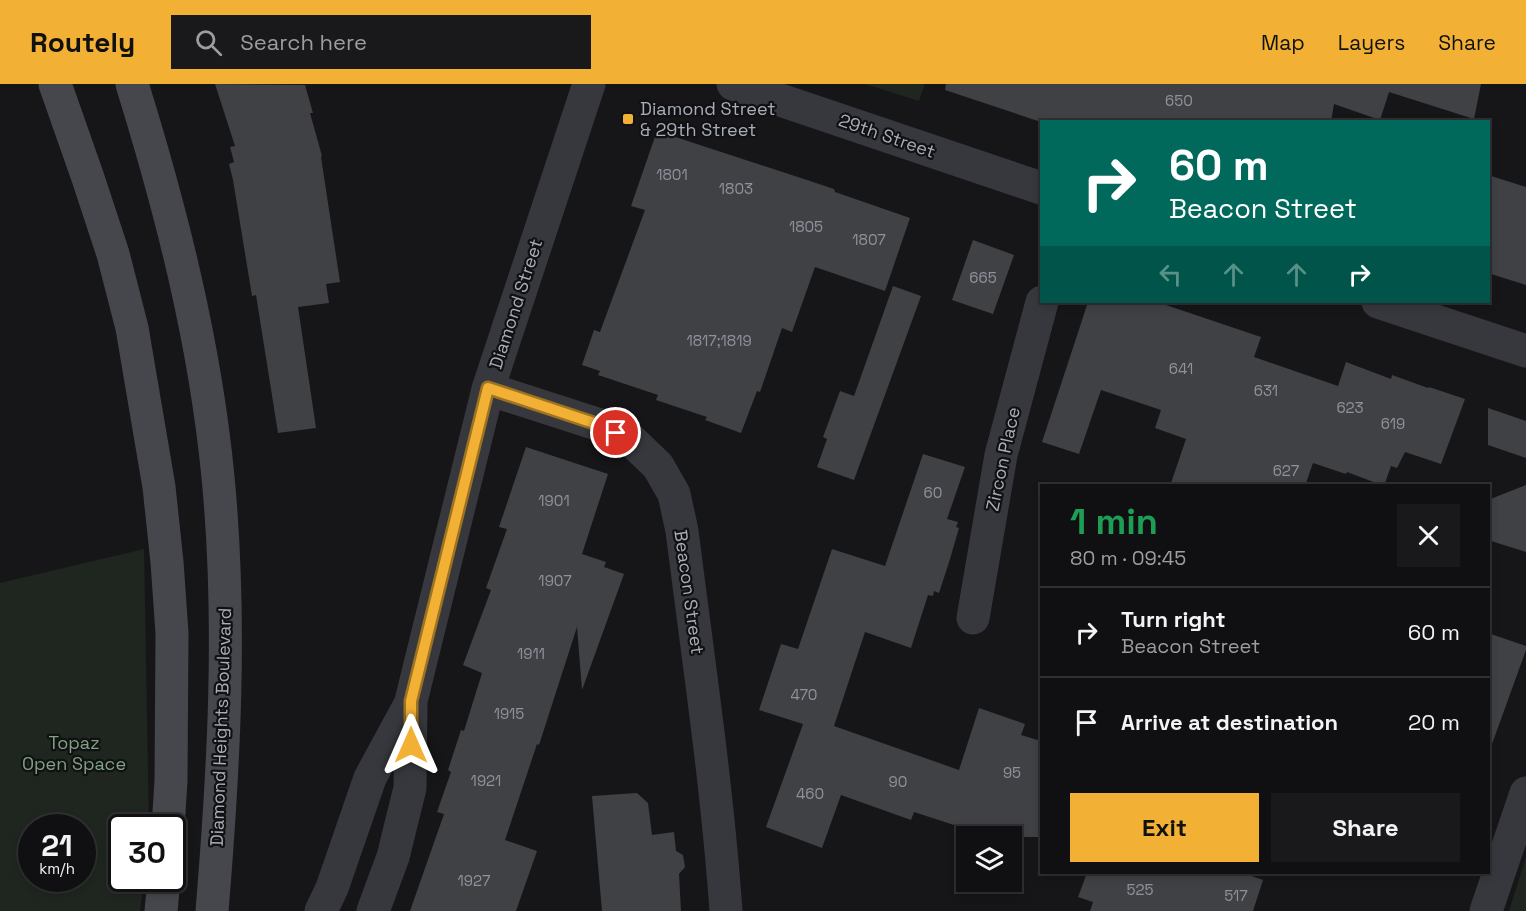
<!DOCTYPE html>
<html lang="en">
<head>
<meta charset="utf-8">
<style>
  :root { --surface:#101012; --page:#19191b; --text:#f1f3f6; --muted:#9c9d9f; --line:#303032; --accent:#f2b134 }
  body { margin:0; font-family:"Space Grotesk",sans-serif; background:var(--page); color:var(--text); height:100vh; display:flex; flex-direction:column; font-size:22px; white-space:nowrap }
  * { box-sizing:border-box; margin:0 }
  p { font-size:20px; color:var(--muted) }
  .icon { flex:none; width:33px; height:33px; fill:none; stroke:currentColor; stroke-width:2; stroke-linecap:round; stroke-linejoin:round }
  .map { position:relative; flex:1; overflow:hidden }
  .details { position:absolute; left:1040px; top:400px; width:450px; height:390px; display:flex; flex-direction:column; background:var(--surface); border-radius:0px; box-shadow:0 3px 9px #0003,0 0 0 2px var(--line) }
  .details>* { flex:none }
  .top-card { position:absolute; left:1040px; top:36px; width:450px; height:183px; border-radius:0px; box-shadow:0 3px 9px #0003,0 0 0 2px var(--line); background:#00695c; color:#fff; overflow:hidden }
  .fabs { position:absolute; left:956px; top:742px; display:grid; gap:12px }
  .fabs a { display:grid; place-items:center; width:66px; height:66px; border-radius:0px; background:var(--surface); box-shadow:0 3px 9px #0003,0 0 0 2px var(--line); font-size:30px }
  .speed { position:absolute; left:18px; top:730px; display:flex; gap:12px; font-size:30px; font-weight:700; text-align:center }
  .speed>* { display:grid; place-content:center; width:78px; height:78px; border-radius:50%; background:var(--surface); box-shadow:0 3px 9px #0003,0 0 0 2px var(--line); line-height:1 }
  .speed small { font-size:15px; font-weight:400 }
  .speed .limit { border:3px solid #111; border-radius:9px; background:#fff; color:#111 }
  .pin { position:absolute; display:grid; place-items:center; width:51px; height:51px; color:#fff; margin:-26px; border:3px solid #fff; border-radius:50%; box-shadow:0 2px 6px #0007 }
  .me { position:absolute; width:66px; margin:-33px; rotate:0deg; stroke-linejoin:round; filter:drop-shadow(0 0 4px #0008) }
  .turn { display:flex; align-items:center; gap:21px; height:126px; padding:0 30px; font-size:27px }
  .turn .icon { width:78px; height:78px; stroke-width:2.5 }
  .turn b { display:block; font-size:42px; line-height:51px }
  .lanes { display:flex; align-items:center; height:57px; padding:0 30px; background:#0003; justify-content:center; gap:30px; direction:ltr }
  .lanes .off { opacity:.35 }
  .round { display:grid; place-items:center; flex:none; width:63px; height:63px; border-radius:0px; background:var(--page) }
  .head { display:flex; align-items:center; justify-content:space-between; height:102px; padding:0 30px }
  h1 { font-size:36px; font-weight:700; line-height:45px; color:#1e9e55 }
  .button { display:flex; gap:12px; margin-top:auto; padding:12px 30px }
  .button a { flex:1; height:69px; border-radius:0px; background:var(--accent); color:#111; font-size:24px; font-weight:700; line-height:69px; text-align:center }
  .button a+a { background:var(--page); color:var(--text) }
  ul { padding:0; list-style:none }
  li { display:flex; align-items:center; gap:18px; height:90px; padding:0 30px; border-top:2px solid var(--line) }
  li div { flex:1 }
  li b { display:block; font-size:22px }
  li em { font-style:normal }
  header { display:flex; align-items:center; gap:36px; box-sizing:border-box; height:84px; padding:0 30px; background:var(--accent); color:#111 }
  header strong { font-size:28px }
  nav { display:flex; gap:33px; margin-inline-start:auto; font-size:21px }
  .search { width:420px; height:54px; background:var(--page); display:flex; align-items:center; gap:15px; box-sizing:border-box; padding:0 21px; border-radius:0px; color:var(--muted); font-size:22px }
  .map>svg:first-child { display:block }
</style>
</head>
<body>
<header>
<strong>Routely</strong>
<div class="search"><svg class="icon" aria-label="search" viewBox="0 0 24 24"><circle cx="10" cy="10" r="6"/><path d="M15 15l6 6"/></svg>Search here</div>
<nav><a>Map</a><a>Layers</a><a>Share</a></nav>
</header>
<div class="map">
<svg width="1526" height="827" viewBox="0 0 1526 827">
  <rect width="100%" height="100%" fill="#161618"/>
  <path fill="#1e261f" fill-rule="evenodd" d="M865,0H925L919,17Z
    M144,465L149,744H122V795H144L140,827H0V499ZM32,744H82V795H32Z
    M1526,773V827H1509Z"/>
  <path fill="#404145" d="M215,0L305,1L313,29H310L322,72L321,73L340,198L326,200L329,219L298,223L316,344L278,349L256,211L252,212L233,96L229,80L234,78L230,63L235,62Z
    M946,0H1481L1474,35L1389,8L1380,36L1334,20L1331,38H1041L945,6Z
    M657,47L807,96L834,105L835,108L910,134L885,207L815,183L792,248L782,244L760,308L757,307L741,349L705,336L707,333L656,316L658,311L598,291L600,287L582,281L594,246L600,248L645,126L631,122Z
    M1488,91L1526,103V201L1488,189Z
    M973,156L1014,171L993,230L952,216Z
    M893,202L921,212L854,396L817,383L827,355L823,353L840,307L854,312Z
    M1088,218H1157L1261,253L1254,273L1338,302L1346,278L1391,295L1392,291L1428,304L1429,303L1465,315L1441,380L1405,368L1397,384L1391,382L1384,402L1347,388L1346,390L1313,379L1305,402H1170L1186,355L1155,344L1161,326L1101,306L1079,370L1042,358Z
    M1488,324L1526,337V374L1488,361Z
    M526,363L608,390L582,470L606,478L604,483L624,490L582,606L577,543L539,661L537,660L505,756L537,767L516,827H410L444,730L437,728L451,688L448,686L461,646L464,647L482,589L463,581L491,506L486,504L507,445L499,443Z
    M923,370L965,383L947,435L958,438L956,443L959,444L950,475L939,509L934,507L933,512L928,511L911,564L865,548L834,642L959,686L979,624L1025,640L1021,651L1041,657V753H991L914,728L911,736L841,711L822,764L766,743L803,640L759,626L781,560L798,565L832,465L885,482Z
    M1526,401V468L1488,456V416Z
    M1488,549L1526,562V566L1492,660L1488,659Z
    M637,709L648,719L652,751L674,748L676,767L683,771L685,783L679,790L681,827H602L592,712Z
    M1087,789H1243L1263,796L1253,827H1090L1093,818L1078,813Z"/>
  <g fill="none" stroke-linecap="round" stroke-linejoin="round">
    <path stroke="#37383d" stroke-width="33" d="M733,0L1041,104
      M1378,218L1526,267
      M488,305L600,341L632,357L658,382L674,410L682,447C698,574 717,700 726,827
      M973,534L1001,371L1042,218
      M321,827L332,804L370,694L409,622
      M373,827L393,773L410,704L411,617L488,305L589,0
      M1486,827L1526,709"/>
    <path stroke="#45474d" stroke-width="33" d="M55,0L88,94L113,170L132,244L159,403L167,478L172,549L171,697L168,744
      M132,0C172,129 205,259 218,393C232,538 224,682 212,827
      M161,827L164,795"/>
  </g>
  <g fill="none" stroke-linecap="round" stroke-linejoin="round">
    <defs>
      <path id="route" d="M411,661V617L488,304L600,341L616,349"/>
    </defs>
    <use href="#route" stroke="#9d7322" stroke-width="15"/>
    <use href="#route" stroke="#f2b134" stroke-width="10"/>
  </g>
  <rect fill="#f2b134" stroke="#111113" stroke-width="2" x="622" y="29" width="12" height="12" rx="3"/>
  <g text-anchor="middle" stroke-width="4.5" stroke-linejoin="round" paint-order="stroke">
    <g font-size="15" fill="#8e929b">
      <text x="1179" y="22">650</text>
      <text x="672" y="96">1801</text>
      <text x="736" y="110">1803</text>
      <text x="806" y="148">1805</text>
      <text x="869" y="161">1807</text>
      <text x="983" y="199">665</text>
      <text x="719" y="262">1817;1819</text>
      <text x="1181" y="290">641</text>
      <text x="1266" y="312">631</text>
      <text x="1350" y="329">623</text>
      <text x="1393" y="345">619</text>
      <text x="1286" y="392">627</text>
      <text x="933" y="414">60</text>
      <text x="554" y="422">1901</text>
      <text x="555" y="502">1907</text>
      <text x="531" y="575">1911</text>
      <text x="804" y="616">470</text>
      <text x="509" y="635">1915</text>
      <text x="1012" y="694">95</text>
      <text x="486" y="702">1921</text>
      <text x="898" y="703">90</text>
      <text x="810" y="715">460</text>
      <text x="474" y="802">1927</text>
      <text x="1140" y="811">525</text>
      <text x="1236" y="817">517</text>
    </g>
    <g font-size="18" fill="#a8adb8" stroke="#111113" text-anchor="start">
      <text x="640" y="31">Diamond Street<tspan x="640" dy="21">&amp; 29th Street</tspan></text>
    </g>
    <g font-size="18" fill="#a8adb8" stroke="#111113">
      <text transform="translate(887 52) rotate(19)" y="6">29th Street</text>
      <text transform="translate(516 220) rotate(-72)" y="6">Diamond Street</text>
      <text transform="translate(1003 375) rotate(-78)" y="6">Zircon Place</text>
      <text transform="translate(689 508) rotate(82)" y="6">Beacon Street</text>
      <text transform="translate(221 643) rotate(-88)" y="6">Diamond Heights Boulevard</text>
    </g>
    <g font-size="18" fill="#7fa381" stroke="#111113">
      <text x="74" y="665">Topaz<tspan x="74" dy="21">Open Space</tspan></text>
    </g>
  </g>
</svg>
<div class="fabs">
<a><svg class="icon" aria-label="layers" viewBox="0 0 24 24"><path d="M12 4l9 5-9 5-9-5zM3 14l9 5 9-5"/></svg></a>
</div>
<div class="speed"><div>21<small>km/h</small></div><div class="limit">30</div></div>
<div class="pin" style="left:616px;top:349px;background:#d93025"><svg class="icon" aria-label="arrive" viewBox="0 0 24 24"><path d="M6 21V4h12l-3 4 3 4H6"/></svg></div>
<svg class="me" style="left:411px;top:661px" viewBox="-20 -20 40 40"><path d="M0-17L14 15 0 8-14 15z" fill="#f2b134" stroke="#fff" stroke-width="4"/></svg>
<div class="top-card">
<div class="turn"><svg class="icon" aria-label="right" viewBox="0 0 24 24"><path d="M7 20v-9h11M14 6l5 5-5 5"/></svg><div><b>60 m</b>Beacon Street</div></div>
<div class="lanes"><svg class="icon off" aria-label="left" viewBox="0 0 24 24"><path d="M17 20v-9H6M10 6l-5 5 5 5"/></svg><svg class="icon off" aria-label="ahead" viewBox="0 0 24 24"><path d="M12 20V5M6 11l6-6 6 6"/></svg><svg class="icon off" aria-label="ahead" viewBox="0 0 24 24"><path d="M12 20V5M6 11l6-6 6 6"/></svg><svg class="icon" aria-label="right" viewBox="0 0 24 24"><path d="M7 20v-9h11M14 6l5 5-5 5"/></svg></div>
</div>
<section class="details">
<div class="head"><div><h1>1 min</h1><p>80 m · 09:45</p></div><a class="round"><svg class="icon" aria-label="close" viewBox="0 0 24 24"><path d="M6 6l12 12M18 6L6 18"/></svg></a></div>
<ul>
<li><svg class="icon" aria-label="right" viewBox="0 0 24 24"><path d="M7 20v-9h11M14 6l5 5-5 5"/></svg><div><b>Turn right</b><p>Beacon Street</p></div><em>60 m</em></li>
<li><svg class="icon" aria-label="arrive" viewBox="0 0 24 24"><path d="M6 21V4h12l-3 4 3 4H6"/></svg><div><b>Arrive at destination</b></div><em>20 m</em></li>
</ul>
<div class="button"><a>Exit</a><a>Share</a></div>
</section>
</div>
</body>
</html>
